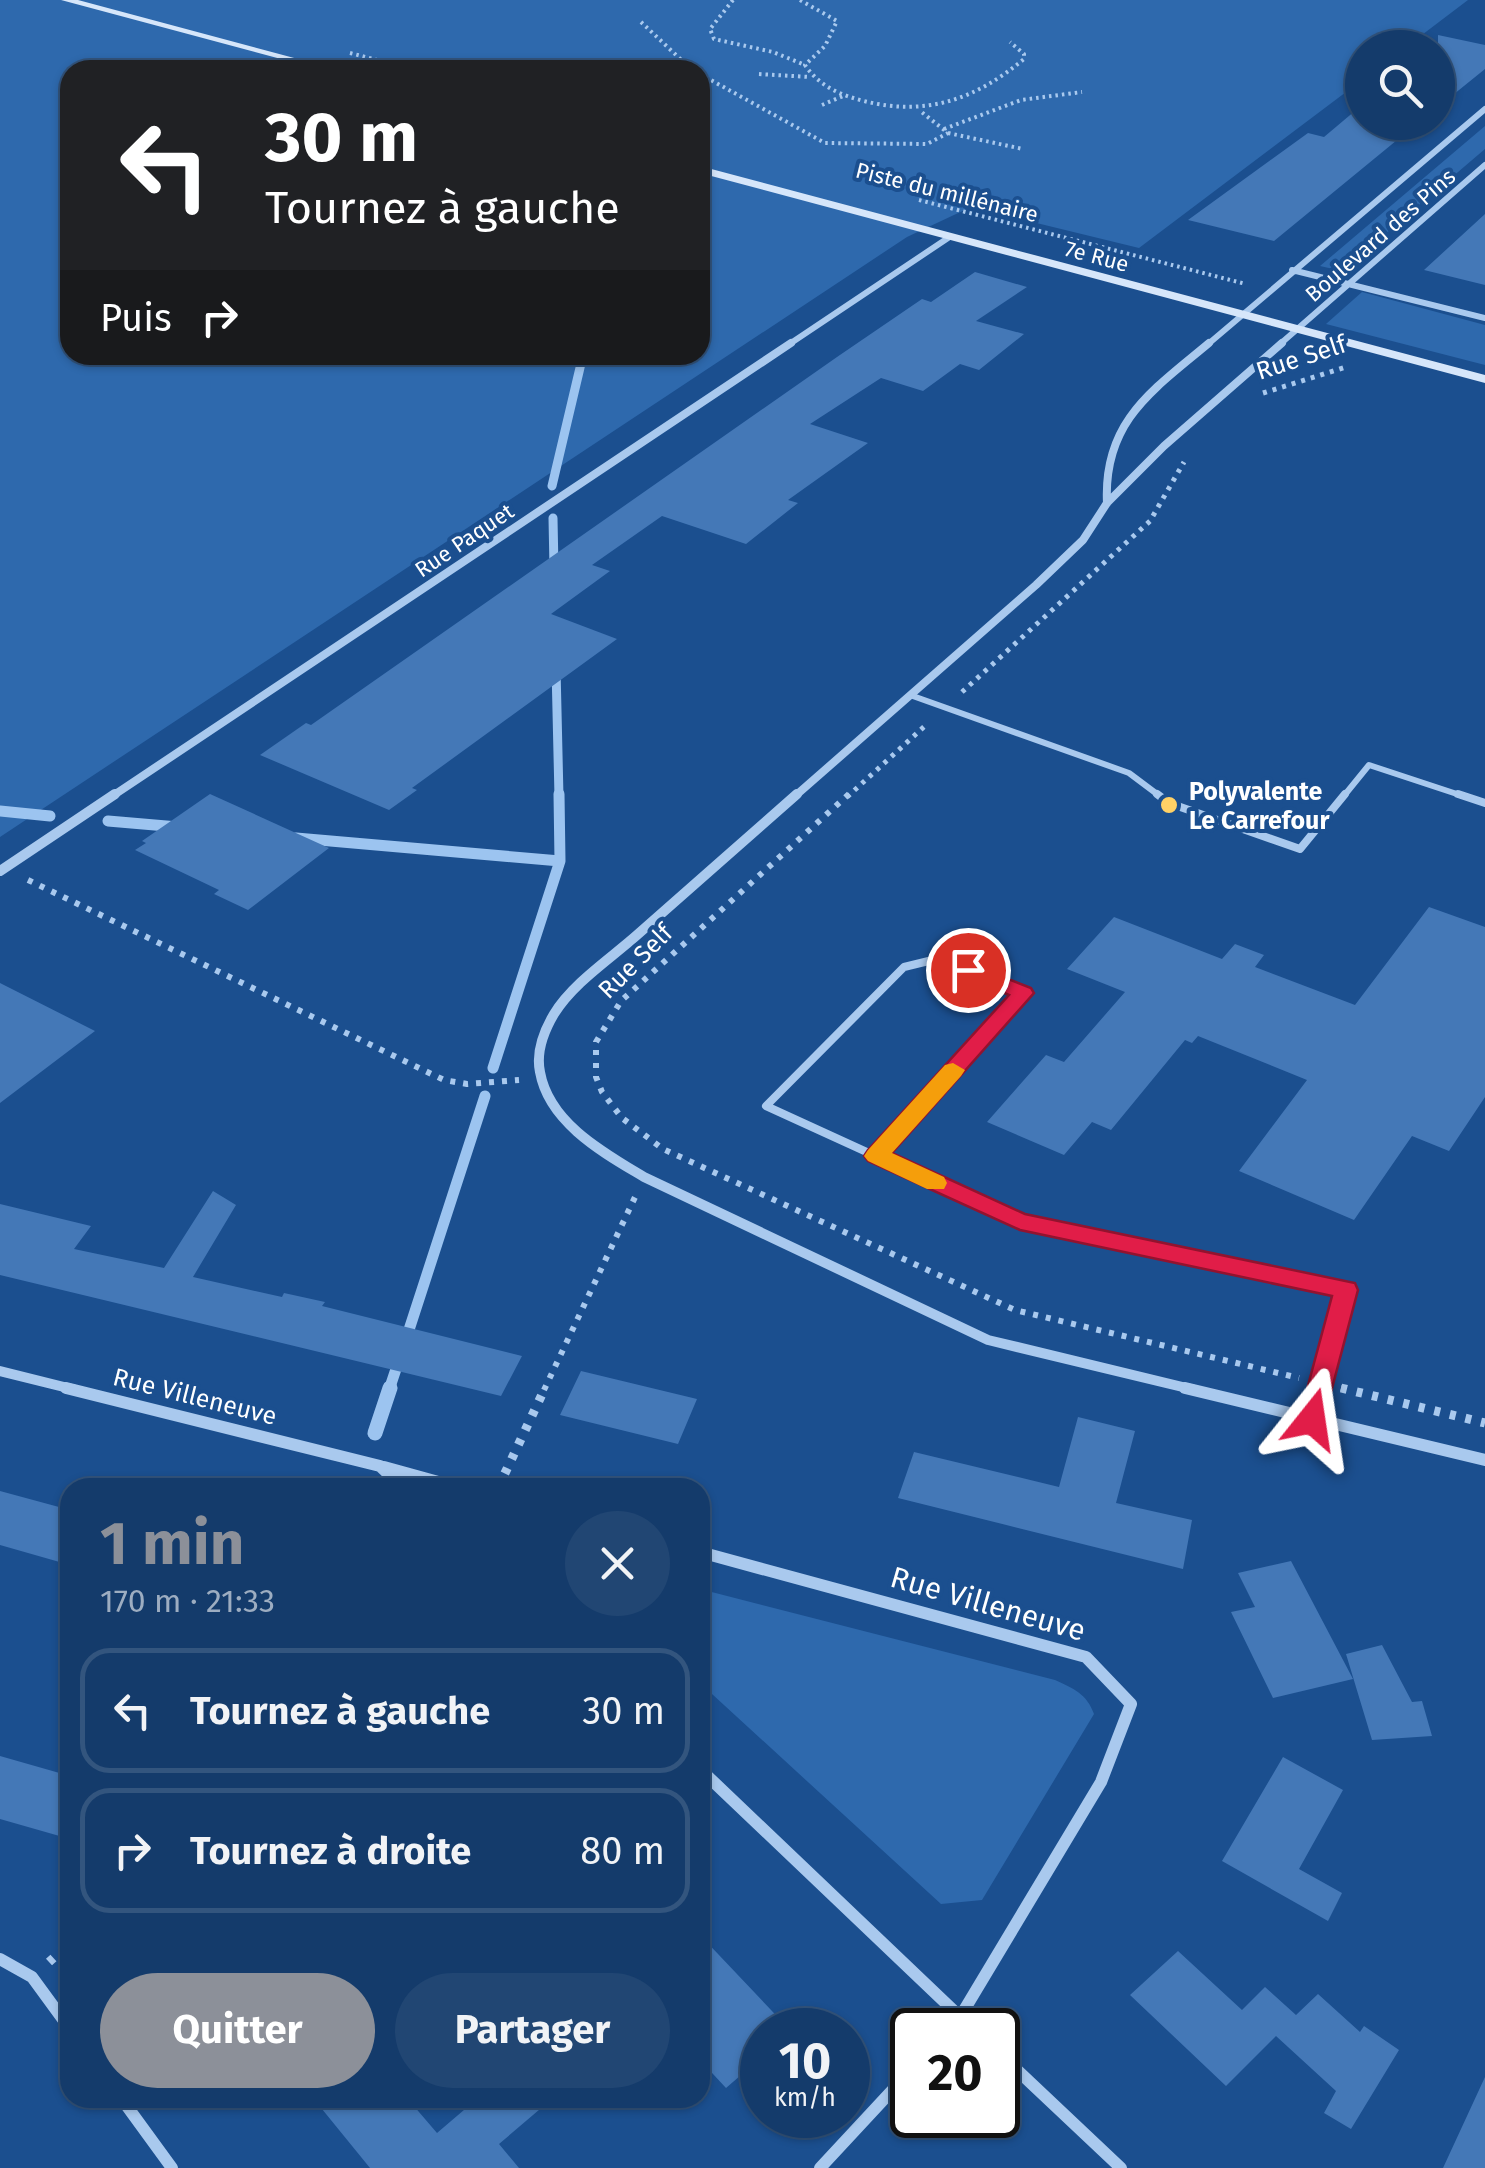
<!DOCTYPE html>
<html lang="fr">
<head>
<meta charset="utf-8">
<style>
  :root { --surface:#143b6b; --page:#214673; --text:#f1f3f6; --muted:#9dadc1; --line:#33557e; --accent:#8c9099 }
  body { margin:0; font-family:"Fira Sans",sans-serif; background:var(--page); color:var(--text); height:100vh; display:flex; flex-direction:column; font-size:38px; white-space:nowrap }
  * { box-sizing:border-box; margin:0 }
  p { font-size:32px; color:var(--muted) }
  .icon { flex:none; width:55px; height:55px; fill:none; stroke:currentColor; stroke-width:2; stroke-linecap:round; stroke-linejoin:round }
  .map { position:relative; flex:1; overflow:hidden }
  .details { position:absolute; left:60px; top:1478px; width:650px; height:630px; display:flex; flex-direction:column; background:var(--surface); border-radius:30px; box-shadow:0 2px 8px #0004,0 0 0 2px var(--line) }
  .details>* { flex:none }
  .hud { position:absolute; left:60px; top:60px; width:650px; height:305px; border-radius:30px; box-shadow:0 2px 8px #0004,0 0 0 2px var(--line); background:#202124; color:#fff; overflow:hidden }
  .buttons { position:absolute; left:1345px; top:30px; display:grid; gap:20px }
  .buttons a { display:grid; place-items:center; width:110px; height:110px; border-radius:50%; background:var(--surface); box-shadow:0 2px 8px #0004,0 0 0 2px var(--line); font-size:50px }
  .speed { position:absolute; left:740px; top:2008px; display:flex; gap:20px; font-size:50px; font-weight:700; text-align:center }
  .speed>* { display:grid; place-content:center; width:130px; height:130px; border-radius:50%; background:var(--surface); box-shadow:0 2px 8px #0004,0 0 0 2px var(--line); line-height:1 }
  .speed small { font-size:25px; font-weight:400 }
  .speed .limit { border:5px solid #111; border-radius:15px; background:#fff; color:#111 }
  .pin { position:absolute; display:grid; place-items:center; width:85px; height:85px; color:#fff; margin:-42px; border:5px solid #fff; border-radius:50%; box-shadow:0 2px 10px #0007 }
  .me { position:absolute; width:110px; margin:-55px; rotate:15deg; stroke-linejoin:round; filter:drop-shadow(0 0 8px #0008) }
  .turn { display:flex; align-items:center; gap:35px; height:210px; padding:0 40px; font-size:45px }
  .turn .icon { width:130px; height:130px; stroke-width:2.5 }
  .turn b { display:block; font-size:70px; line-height:85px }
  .then { display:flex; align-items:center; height:95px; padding:0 40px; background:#0003; gap:20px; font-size:38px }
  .round { display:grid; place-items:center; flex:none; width:105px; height:105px; border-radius:52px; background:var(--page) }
  .overview { display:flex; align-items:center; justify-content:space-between; height:170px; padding:0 40px }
  h1 { font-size:60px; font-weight:700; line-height:75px; color:var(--accent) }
  .action { display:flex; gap:20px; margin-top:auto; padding:20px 40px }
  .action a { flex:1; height:115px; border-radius:60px; background:var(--accent); color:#fff; font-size:40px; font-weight:700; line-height:115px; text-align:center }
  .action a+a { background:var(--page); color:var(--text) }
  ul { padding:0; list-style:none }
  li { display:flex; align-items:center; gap:30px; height:125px; margin:0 20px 15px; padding:0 20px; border:5px solid var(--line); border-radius:30px }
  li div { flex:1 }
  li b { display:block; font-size:38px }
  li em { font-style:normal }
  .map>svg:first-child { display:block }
</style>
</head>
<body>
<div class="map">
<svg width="1485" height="2168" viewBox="0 0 1485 2168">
  <rect width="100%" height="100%" fill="#1b4f8f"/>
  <path fill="#2e69ad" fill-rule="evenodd" d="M0,0H1468L1406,47L1362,48V80L1139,248L971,207L907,237L0,837ZM70,70H700V355H70Z
    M1485,126V149L1342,271L1320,266Z
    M1362,292L1485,325V365L1326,324Z
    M700,1589L1055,1680C1073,1688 1087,1694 1094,1714L982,1900L941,1904L700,1683Z"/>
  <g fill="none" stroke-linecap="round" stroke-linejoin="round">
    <path stroke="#9cc4f0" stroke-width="9" d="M552,486L583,355
      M553,518L554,569
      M556,668L559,797"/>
    <path stroke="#9cc4f0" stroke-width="11" d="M0,811L50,816
      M108,821L178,827
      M296,838L560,861
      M493,1068L560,861L559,794
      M406,1339L485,1096
      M389,1390L400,1357"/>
    <path stroke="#9cc4f0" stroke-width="15" d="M375,1433L390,1388"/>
  </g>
  <path fill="#4478b7" d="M1438,35L1485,45V69L1438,107Z
    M1362,105V122H1419L1274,241L1188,220L1308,133L1324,137Z
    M1485,214V285L1424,270Z
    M975,272L1027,287L976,321L1024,334L979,370L960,364L923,391L881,378L810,424L868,443L788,500L798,503L746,544L662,516L592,565L610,571L551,614L617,639L412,788L417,790L389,810L260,755L306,723L311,725L837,357L922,299L931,302Z
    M210,794L329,848L248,910L214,894L219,890L135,850L146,843L142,841Z
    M1429,907L1485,927V1097L1449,1151L1412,1136L1354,1220L1239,1171L1307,1080L1198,1036L1192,1043L1185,1040L1111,1130L1092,1122L1064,1155L987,1122L1046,1055L1064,1062L1125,992L1067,969L1114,917L1222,959L1235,944L1264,955L1255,967L1355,1005Z
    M0,983L95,1031L0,1103Z
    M213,1191L236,1205L193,1277L282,1297L284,1293L325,1302L322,1306L522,1356L501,1396L0,1275V1204L91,1226L74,1249L164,1268Z
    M581,1371L697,1399L678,1444L560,1415Z
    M1078,1417L1135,1431L1116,1503L1192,1520L1183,1569L898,1498L914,1452L1059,1487Z
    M0,1491L70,1510V1565L0,1545Z
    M1291,1561L1353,1679L1273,1698L1231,1612L1255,1607L1238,1573Z
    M1382,1645L1412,1702L1422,1701L1432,1736L1372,1740L1346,1654Z
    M0,1756L70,1776V1839L0,1819Z
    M1283,1757L1343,1790L1299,1869L1342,1893L1328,1921L1222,1861Z
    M700,1935L790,2030H762V2057L726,2088L700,2060Z
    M1178,1951L1242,2010L1265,1987L1296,2015L1318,1994L1360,2032L1364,2026L1399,2050L1351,2129L1324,2113L1336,2091L1276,2036L1226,2086L1130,1995Z
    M1485,2077V2168H1443Z
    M313,2098H407L437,2133L478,2098H553L499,2144L519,2168H370Z"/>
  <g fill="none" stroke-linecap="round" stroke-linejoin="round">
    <path stroke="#a9c9ee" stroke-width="4" stroke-dasharray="2.5 4" stroke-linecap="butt" d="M733,0L710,29L714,39L773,52L805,65
      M800,0L837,21L825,46L805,65C819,86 840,95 864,101C926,117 976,99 1024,59V54L1010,42
      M641,22L692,70
      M350,53L416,70
      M700,74L825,143L927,144L948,133L919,110
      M759,74L810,77
      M822,105L843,96
      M944,129L1021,100L1082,92
      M948,133L1023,149
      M919,200L1246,284"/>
    <path stroke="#a9c9ee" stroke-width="5" stroke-dasharray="4 6" stroke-linecap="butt" d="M1263,393L1346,367
      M962,692L1150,521L1184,462
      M847,797L927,724"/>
    <path stroke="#a9c9ee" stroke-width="6" stroke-dasharray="5 8" stroke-linecap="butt" d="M849,794L621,1001L596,1042V1077L602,1092L622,1118L663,1149L1015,1310L1299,1378
      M28,880L444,1080L467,1084L519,1080
      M1341,1388L1349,1390
      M544,1390L636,1195"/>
    <path stroke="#a9c9ee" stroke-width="9" stroke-dasharray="6 10" stroke-linecap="butt" d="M1341,1388L1485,1423
      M498,1488L545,1388
      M49,1962L70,1943"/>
    <path stroke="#a9c9ee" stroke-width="6" d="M910,695L1129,773L1161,797
      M1343,797L1369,765L1466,797"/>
    <path stroke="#a9c9ee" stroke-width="8" d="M1157,794L1169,803L1300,849L1345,794
      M1458,794L1485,803
      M876,1156L1024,993L941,958L904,967L766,1106L1020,1222L1346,1290L1320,1390"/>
    <path stroke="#a9c9ee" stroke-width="10" d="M1312,1419L1320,1388"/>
    <path stroke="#a9c9ee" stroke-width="6" d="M1292,270L1485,318
      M788,345L948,238
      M1207,345L1485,109
      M1279,345L1485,165"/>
    <path stroke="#a9c9ee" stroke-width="8" d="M1107,503C1103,421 1153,390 1209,343
      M111,797L791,343
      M794,797L1036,585L1083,540L1107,503L1164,446L1282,343"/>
    <path stroke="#a9c9ee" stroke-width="10" d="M797,794C744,841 690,888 637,935C610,959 573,983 554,1014C544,1031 536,1053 540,1072C549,1123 604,1153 644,1177L988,1340L1195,1390
      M0,871L115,794
      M0,1371L76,1390"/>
    <path stroke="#a9c9ee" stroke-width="12" d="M66,1388L380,1466L403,1488
      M1185,1388L1485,1460
      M384,1467L460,1488
      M700,1552L1086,1657L1131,1704L1101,1782L960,2017L948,2030
      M700,1769L974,2030
      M0,1959L32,1977L70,2029
      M998,2052L1121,2168
      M121,2098L172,2168
      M820,2168L912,2069"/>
    <path fill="#d6e6fa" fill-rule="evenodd" d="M61,0H78L339,70H322Z
      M700,166L1485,375V383L700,173Z"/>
  </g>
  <path fill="#e11d48" stroke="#92132f" stroke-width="2.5" d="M968,963L1031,988L1034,993L892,1153L1025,1214L1355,1283L1358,1290L1322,1426H1303L1299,1419L1332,1296L1020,1230L868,1161L864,1156L868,1150L1009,995L961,974L958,970L961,965Z"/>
  <path fill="#f59e0b" d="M953,1063L965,1070L961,1076L892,1153L944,1177L947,1183L944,1189H927L868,1161L864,1156L868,1150L945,1065Z"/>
  <circle fill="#ffd166" stroke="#1b4f8f" stroke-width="4" cx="1169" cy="805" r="10"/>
  <g text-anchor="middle" stroke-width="8" stroke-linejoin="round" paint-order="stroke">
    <g font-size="22" fill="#fff" stroke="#1b4f8f">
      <text transform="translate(947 192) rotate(14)" y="8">Piste du millénaire</text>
      <text transform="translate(1380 235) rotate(-41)" y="8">Boulevard des Pins</text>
      <text transform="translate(1097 256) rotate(15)" y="8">7e Rue</text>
      <text transform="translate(464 540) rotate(-34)" y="8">Rue Paquet</text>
    </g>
    <g font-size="25" fill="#fff" stroke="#1b4f8f">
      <text transform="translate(1301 357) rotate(-18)" y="9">Rue Self</text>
      <text transform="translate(635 961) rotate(-45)" y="9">Rue Self</text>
      <text transform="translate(195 1396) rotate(14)" y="9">Rue Villeneuve</text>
    </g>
    <g font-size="25" font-weight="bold" fill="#fff" stroke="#1b4f8f" text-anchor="start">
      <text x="1189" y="800">Polyvalente<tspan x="1189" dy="29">Le Carrefour</tspan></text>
    </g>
    <g font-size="30" fill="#fff" stroke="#1b4f8f">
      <text transform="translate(988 1604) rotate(16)" y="10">Rue Villeneuve</text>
    </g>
  </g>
</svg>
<div class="buttons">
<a><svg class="icon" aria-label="search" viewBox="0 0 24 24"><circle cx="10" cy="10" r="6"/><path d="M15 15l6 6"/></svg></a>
</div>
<div class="speed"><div>10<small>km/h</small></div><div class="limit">20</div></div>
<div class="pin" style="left:968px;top:970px;background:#d93025"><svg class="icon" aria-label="arrive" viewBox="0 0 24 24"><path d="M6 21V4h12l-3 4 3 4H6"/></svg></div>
<svg class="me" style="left:1312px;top:1419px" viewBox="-20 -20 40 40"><path d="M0-17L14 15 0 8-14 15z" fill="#e11d48" stroke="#fff" stroke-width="4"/></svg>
<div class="hud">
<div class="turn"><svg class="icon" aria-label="left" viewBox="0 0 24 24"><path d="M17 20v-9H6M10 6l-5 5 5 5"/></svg><div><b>30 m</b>Tournez à gauche</div></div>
<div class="then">Puis<svg class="icon" aria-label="right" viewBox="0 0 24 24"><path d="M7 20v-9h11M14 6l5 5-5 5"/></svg></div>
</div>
<section class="details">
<div class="overview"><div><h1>1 min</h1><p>170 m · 21:33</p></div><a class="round"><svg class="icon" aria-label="close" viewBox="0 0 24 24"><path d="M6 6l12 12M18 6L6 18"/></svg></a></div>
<ul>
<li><svg class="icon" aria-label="left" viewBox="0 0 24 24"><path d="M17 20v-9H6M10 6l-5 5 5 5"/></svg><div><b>Tournez à gauche</b></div><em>30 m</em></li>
<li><svg class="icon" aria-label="right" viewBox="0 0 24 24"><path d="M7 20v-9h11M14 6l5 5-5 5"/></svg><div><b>Tournez à droite</b></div><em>80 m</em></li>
</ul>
<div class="action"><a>Quitter</a><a>Partager</a></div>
</section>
</div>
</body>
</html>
